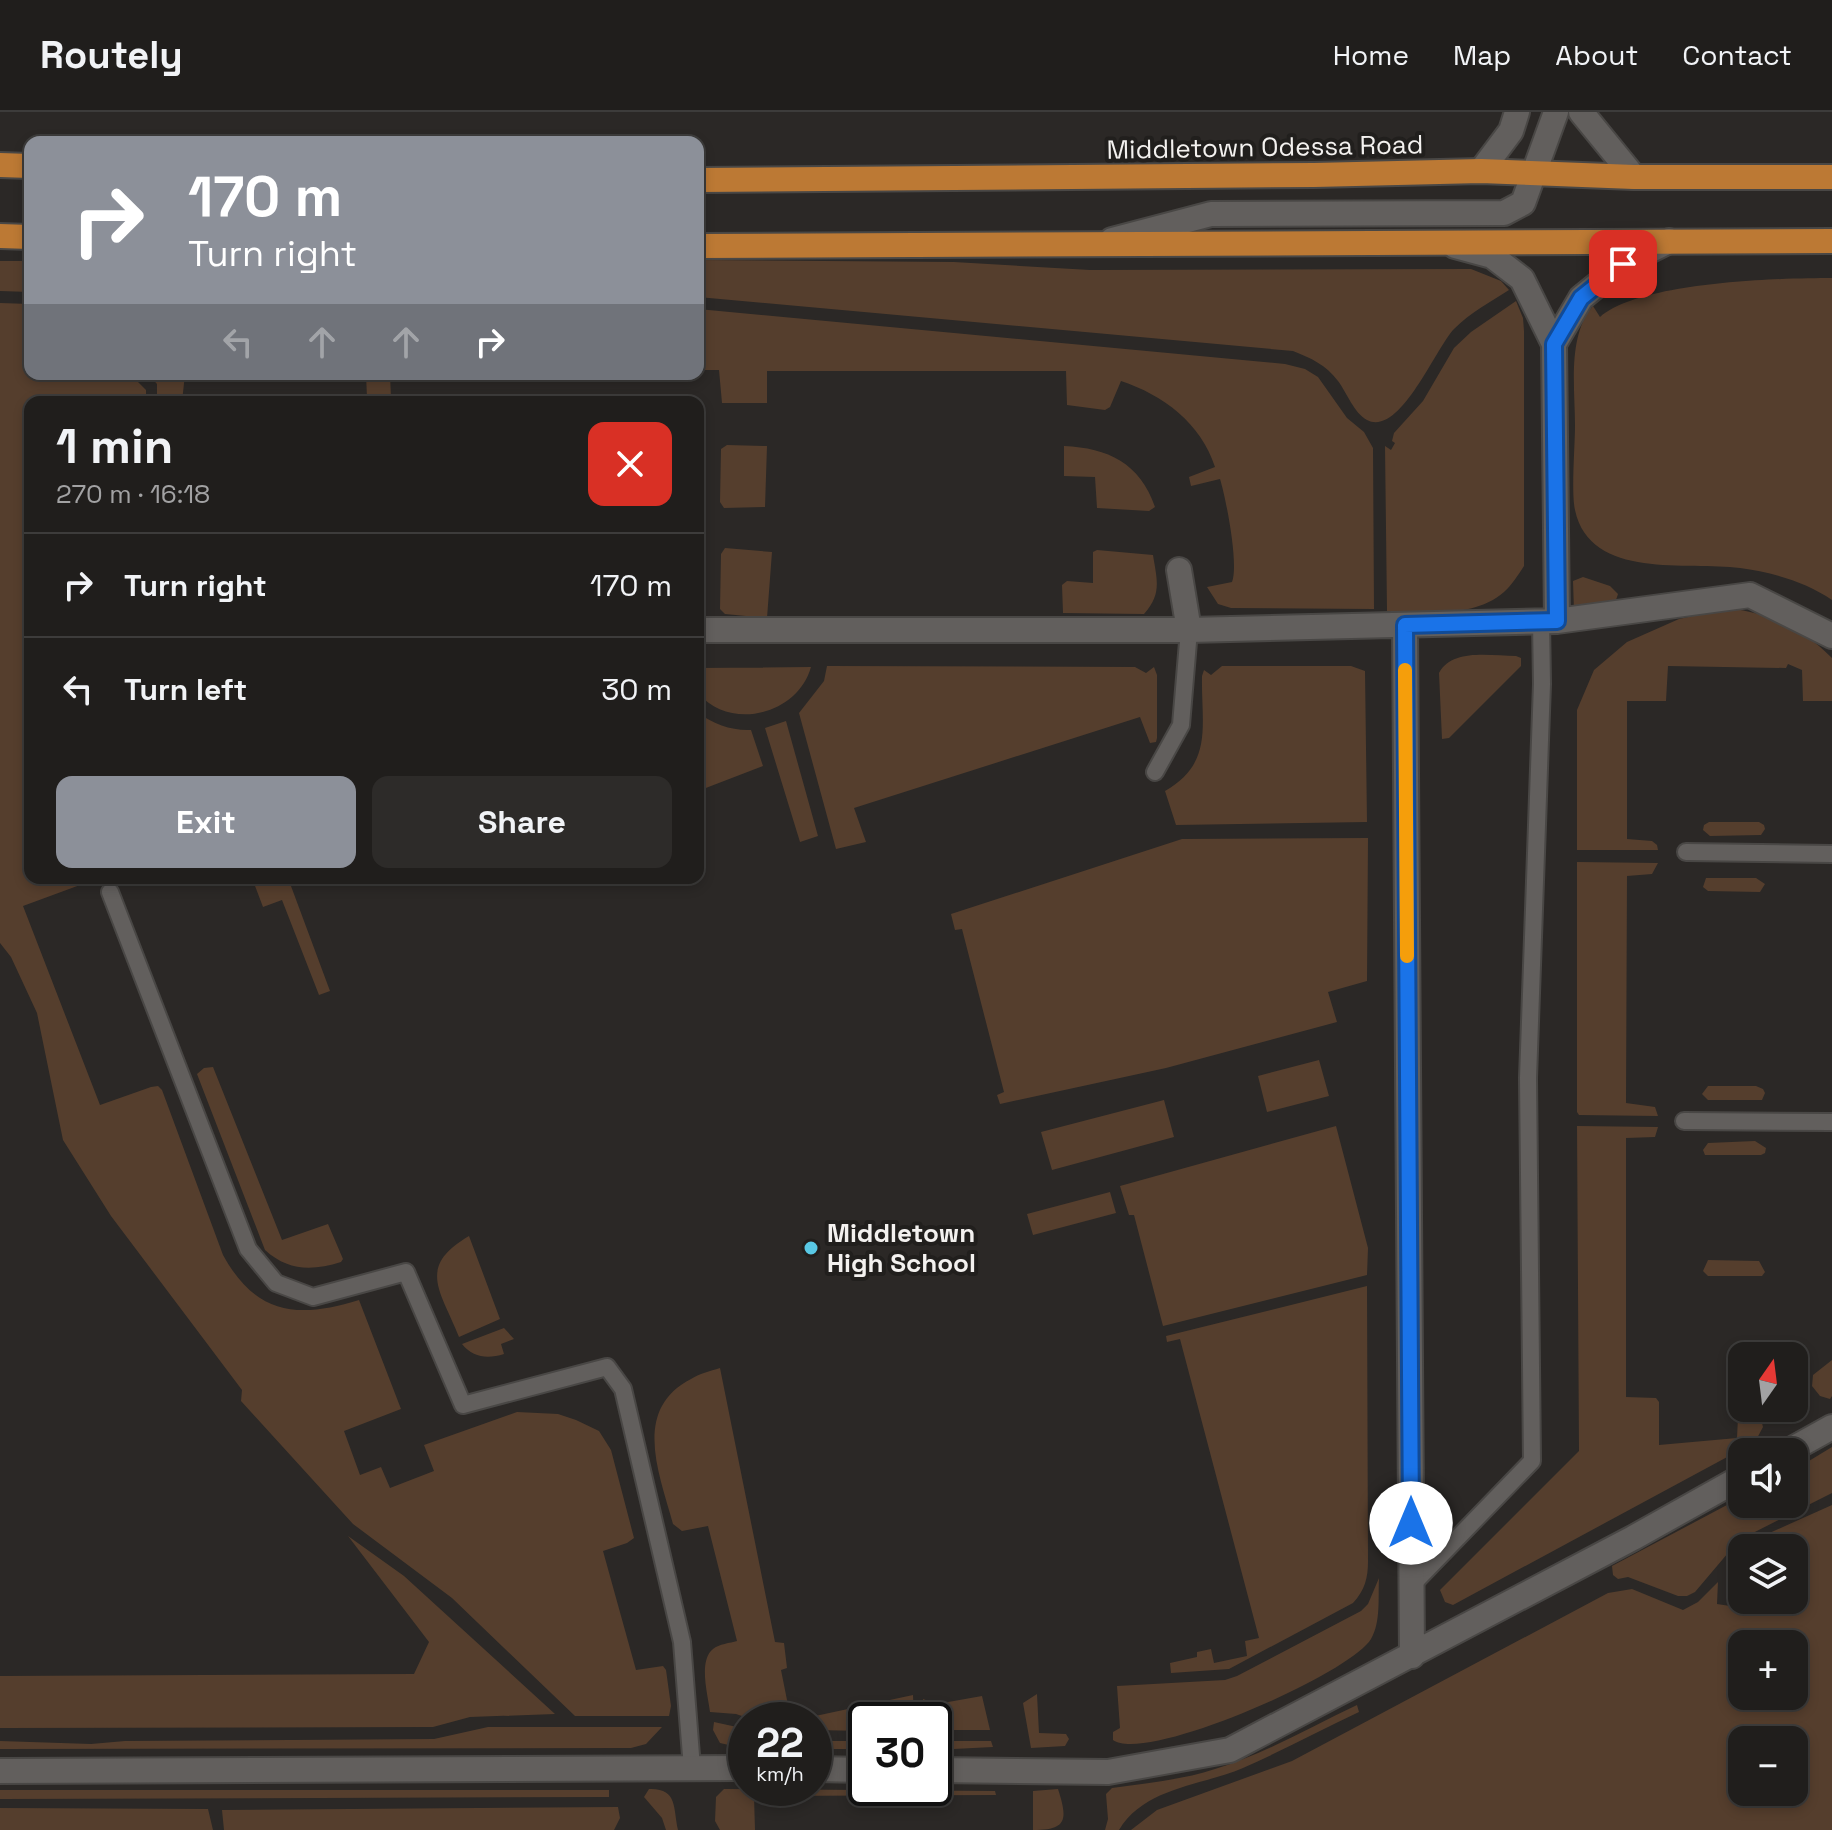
<!DOCTYPE html>
<html lang="en">
<head>
<meta charset="utf-8">
<style>
  :root { --surface:#201e1c; --page:#2d2b29; --text:#f1f3f6; --muted:#a2a2a3; --line:#3d3c3b; --accent:#8c9099 }
  body { margin:0; font-family:"Space Grotesk",sans-serif; background:var(--page); color:var(--text); height:100vh; display:flex; flex-direction:column; font-size:30px; white-space:nowrap }
  * { box-sizing:border-box; margin:0 }
  p { font-size:26px; color:var(--muted) }
  .icon { flex:none; width:44px; height:44px; fill:none; stroke:currentColor; stroke-width:2; stroke-linecap:round; stroke-linejoin:round }
  .map { position:relative; flex:1; overflow:hidden }
  .details { position:absolute; left:24px; top:284px; width:680px; height:488px; display:flex; flex-direction:column; background:var(--surface); border-radius:16px; box-shadow:0 4px 12px #0003,0 0 0 2px var(--line) }
  .details>* { flex:none }
  .hud { position:absolute; left:24px; top:24px; width:680px; height:244px; border-radius:16px; box-shadow:0 4px 12px #0003,0 0 0 2px var(--line); background:#8c9099; color:#fff; overflow:hidden }
  .needle { width:52px; rotate:14deg }
  .buttons { position:absolute; left:1728px; top:1230px; display:grid; gap:16px }
  .buttons a { display:grid; place-items:center; width:80px; height:80px; border-radius:16px; background:var(--surface); box-shadow:0 4px 12px #0003,0 0 0 2px var(--line); font-size:40px }
  .speed { position:absolute; left:728px; top:1590px; display:flex; gap:16px; font-size:40px; font-weight:700; text-align:center }
  .speed>* { display:grid; place-content:center; width:104px; height:104px; border-radius:50%; background:var(--surface); box-shadow:0 4px 12px #0003,0 0 0 2px var(--line); line-height:1 }
  .speed small { font-size:20px; font-weight:400 }
  .speed .limit { border:4px solid #111; border-radius:12px; background:#fff; color:#111 }
  .pin { position:absolute; display:grid; place-items:center; width:68px; height:68px; color:#fff; margin:-34px; border-radius:16px; box-shadow:0 4px 12px #0006 }
  .me { position:absolute; width:88px; margin:-44px; rotate:0deg; stroke-linejoin:round; filter:drop-shadow(0 0 6px #0008) }
  .turn { display:flex; align-items:center; gap:28px; height:168px; padding:0 32px; font-size:36px }
  .turn .icon { width:104px; height:104px; stroke-width:2.5 }
  .turn b { display:block; font-size:56px; line-height:68px }
  .lanes { display:flex; align-items:center; height:76px; padding:0 32px; background:#0003; justify-content:center; gap:40px; direction:ltr }
  .lanes .off { opacity:.35 }
  .round { display:grid; place-items:center; flex:none; width:84px; height:84px; border-radius:16px; background:var(--page) }
  .overview { display:flex; align-items:center; justify-content:space-between; height:136px; padding:0 32px }
  h1 { font-size:48px; font-weight:700; line-height:60px }
  .cta { display:flex; gap:16px; margin-top:auto; padding:16px 32px }
  .cta a { flex:1; height:92px; border-radius:16px; background:var(--accent); color:#fff; font-size:32px; font-weight:700; line-height:92px; text-align:center }
  .cta a+a { background:var(--page); color:var(--text) }
  ul { padding:0; list-style:none }
  li { display:flex; align-items:center; gap:24px; height:104px; padding:0 32px; border-top:2px solid var(--line) }
  li div { flex:1 }
  li b { display:block; font-size:30px }
  li em { font-style:normal }
  header { display:flex; align-items:center; gap:48px; box-sizing:border-box; height:112px; padding:0 40px; background:var(--surface); border-bottom:2px solid var(--line) }
  header strong { font-size:38px }
  nav { display:flex; gap:44px; margin-inline-start:auto; font-size:28px }
  .map>svg:first-child { display:block }
</style>
</head>
<body>
<header>
<strong>Routely</strong>
<nav><a>Home</a><a>Map</a><a>About</a><a>Contact</a></nav>
</header>
<div class="map">
<svg width="1832" height="1718" viewBox="0 0 1832 1718">
  <rect width="100%" height="100%" fill="#2b2826"/>
  <path fill="#553e2d" fill-rule="evenodd" d="M698,148L954,150L1090,158L1471,157L1501,169L1509,178C1490,190 1470,201 1454,217C1435,237 1400,325 1367,308C1354,301 1347,281 1338,269C1326,253 1311,246 1293,239L698,185Z
    M0,149H30V180L0,179Z
    M1832,166V488C1806,470 1771,460 1740,456C1689,449 1590,469 1575,398C1571,379 1575,335 1575,313C1575,276 1567,224 1593,194L1600,205C1640,170 1778,166 1832,166Z
    M1516,189L1523,206L1524,219V454C1518,463 1512,473 1504,480C1473,507 1425,499 1387,499L1385,334L1391,338L1395,331L1392,329L1394,321L1423,289L1454,236L1471,220Z
    M0,191L30,192V262H130L146,278V290H30V766H99L23,794L100,993L151,975L158,974L162,978L223,1143C256,1203 298,1207 359,1188L401,1297L344,1319L360,1363L381,1355L390,1376L434,1359L424,1333L517,1300L558,1302L576,1308L599,1319L611,1338L634,1426L627,1431L603,1439L636,1558L663,1554L666,1558L671,1594L669,1604H575L452,1486L353,1412L241,1289L242,1278L111,1104L63,1028L37,901L11,845L0,831Z
    M698,197L1285,252L1305,257L1318,265L1347,306L1364,320L1373,336L1374,497L1231,496L1218,492L1207,475L1232,470C1239,453 1226,386 1220,367L1191,374L1189,365L1215,355C1201,311 1163,283 1121,269L1110,295L1105,298L1067,293L1066,259H767V291H722L719,258H698Z
    M148,262H185L182,290H157V272Z
    M366,262H390L391,286L389,289H371L367,286Z
    M727,333L767,334L765,395L724,396L720,390L721,337Z
    M1064,334C1108,336 1140,351 1155,395L1149,399L1097,396L1095,365L1064,364Z
    M725,436L772,440L767,506L725,502L720,497L721,442Z
    M1097,438L1153,443C1157,468 1162,482 1144,502L1063,501L1062,473L1067,469L1093,471V440Z
    M1583,465L1610,474L1618,482L1615,491L1574,499L1573,469Z
    M1729,496C1774,503 1800,514 1832,546V589H1803L1802,558L1788,552L1786,556L1668,554L1666,589H1627V727L1652,729L1657,733L1658,738H1577V598L1594,558L1627,530L1679,507Z
    M1516,544L1521,546V554L1449,626L1442,627L1439,561C1452,536 1491,544 1516,544Z
    M827,554L1135,555L1146,561L1154,555L1157,563V626L1156,630L1150,631L1140,605L854,696L866,730L836,737L799,601L824,569Z
    M1222,554H1351L1365,559L1367,710L1176,713L1165,679C1214,651 1201,613 1202,564L1204,558L1211,563Z
    M811,555C798,602 731,620 698,581V556Z
    M698,601C714,612 732,619 751,618L763,654L698,679Z
    M786,609L818,724L800,730L765,616Z
    M1709,710H1759L1764,713L1765,717L1761,723L1710,724L1703,718L1704,713Z
    M1368,726L1367,869L1328,880L1337,910L1166,956L1000,992L997,983L1004,980L962,817L955,818L951,802L1182,727Z
    M1577,750L1658,751L1652,762L1627,764L1626,991L1655,995L1658,1004L1579,1003L1577,1000Z
    M252,766H288L330,879L319,883L282,788L263,795Z
    M1706,766H1756L1765,772L1760,780L1708,779L1703,775Z
    M1319,948L1329,984L1267,1000L1258,964Z
    M213,955L282,1128L328,1112L343,1147L341,1150C312,1159 288,1159 265,1138L197,962L204,956Z
    M1708,974H1756L1763,977L1765,981L1762,988H1708L1702,982Z
    M1164,988L1174,1025L1052,1058L1041,1020Z
    M1336,1014L1368,1136L1367,1163L1163,1214L1134,1103H1129L1120,1074Z
    M1577,1014L1658,1015L1655,1025L1626,1026V1285L1656,1286L1659,1290V1333L1737,1326L1738,1305L1751,1296H1758L1763,1315L1755,1330L1453,1493L1445,1490L1440,1478L1579,1339Z
    M1755,1029L1766,1036L1765,1041L1761,1043H1705L1703,1038L1708,1031Z
    M1110,1080L1116,1101L1033,1123L1027,1102Z
    M469,1124L500,1207L459,1225C441,1179 416,1155 469,1124Z
    M1708,1148L1759,1149L1765,1160L1762,1164H1708L1703,1159Z
    M1367,1174L1368,1449C1368,1466 1365,1478 1353,1491L1229,1557L1171,1561L1170,1551L1197,1545V1540L1211,1537L1214,1551L1247,1544L1245,1529L1259,1526L1180,1227L1167,1230L1166,1224Z
    M504,1216L514,1227L501,1232L504,1242C488,1247 473,1246 462,1232Z
    M1832,1248V1284L1830,1287L1820,1284L1812,1274L1813,1263Z
    M720,1256L775,1530L784,1531L787,1556L781,1558L790,1603L806,1606L913,1583L914,1608H866V1619L814,1618V1608H754L736,1602L710,1600C708,1583 698,1549 713,1537C719,1532 730,1531 737,1529L708,1414L682,1419L673,1412C660,1363 631,1298 691,1267C699,1262 710,1259 720,1256Z
    M1832,1335V1381L1739,1428L1695,1480L1687,1484H1678L1628,1465L1618,1467L1613,1463L1612,1454L1742,1385V1392H1794V1358Z
    M1832,1393V1718H1131L1157,1698L1292,1649L1608,1481L1632,1477L1683,1498L1698,1490L1718,1470L1717,1492L1730,1494L1728,1461L1742,1453V1488H1794V1436H1750L1756,1427ZM1742,1532H1794V1584H1742ZM1742,1628H1794V1680H1742Z
    M348,1424L404,1464L555,1602L470,1605L433,1615L0,1616V1564L414,1562L429,1530Z
    M1379,1466C1378,1485 1381,1510 1371,1527C1350,1562 1146,1652 1113,1628V1620L1120,1616L1117,1574L1225,1568L1237,1564L1361,1499L1368,1492Z
    M1037,1582L1039,1621L1066,1622L1069,1627L1065,1634L1031,1636L1023,1591Z
    M982,1584L990,1618H934V1608H923V1587L937,1592Z
    M1357,1593L1359,1600C1320,1618 1282,1639 1243,1656C1201,1674 1145,1675 1119,1718H1105L1108,1707L1106,1682L1112,1676C1146,1671 1182,1668 1215,1657C1265,1642 1310,1615 1357,1593Z
    M714,1610L746,1617V1637L720,1631L713,1618Z
    M488,1615H662L646,1632L631,1636L0,1637V1629L91,1632L125,1629L434,1627Z
    M814,1629H866V1637H814Z
    M934,1629H991L993,1635L934,1638Z
    M649,1677C678,1676 673,1696 678,1718H666L662,1706L644,1685Z
    M724,1677L995,1679L996,1683L754,1684L755,1718H720L715,1709L716,1685Z
    M1058,1677C1068,1708 1067,1718 1033,1718V1679Z
    M0,1678H609V1685L0,1687Z
    M618,1695L620,1706L614,1718H224L222,1698Z
    M0,1696L208,1697L213,1718H0Z"/>
  <g fill="none" stroke-linecap="round" stroke-linejoin="round">
    <defs>
      <path id="service" d="M1155,660L1181,613L1189,518
        M1686,740L1832,742
        M110,780L248,1137L276,1171L313,1185L406,1160L463,1293L607,1255L623,1277L682,1530L692,1656
        M1684,1009L1832,1010
        M1411,1474L1532,1349L1528,966L1542,572L1541,509"/>
      <path id="minor" d="M1581,0L1634,65
        M1481,59L1511,19L1517,0
        M1112,128L1211,102L1504,101L1523,91L1556,0
        M1455,134L1492,144L1522,167L1554,232L1557,509
        M1554,232L1581,186L1623,152L1669,129
        M1179,458L1189,518
        M1405,513L1412,1544
        M698,518H1189L1557,509L1750,483L1832,524
        M1787,1340L1832,1315
        M814,1657L866,1658
        M934,1658L1108,1660L1230,1638L1633,1426L1742,1365
        M0,1659L746,1656"/>
      <path id="primary" d="M0,53L30,54
        M698,68L1314,63L1481,59L1634,65H1832
        M0,124L30,125
        M698,134L1832,129"/>
    </defs>
    <use href="#service" stroke="#494745" stroke-width="20"/>
    <use href="#minor" stroke="#494745" stroke-width="28"/>
    <use href="#primary" stroke="#494745" stroke-width="28"/>
    <use href="#service" stroke="#625f5d" stroke-width="16"/>
    <use href="#minor" stroke="#625f5d" stroke-width="24"/>
    <use href="#primary" stroke="#bc7934" stroke-width="24"/>
  </g>
  <g fill="none" stroke-linecap="round" stroke-linejoin="round">
    <defs>
      <path id="route" d="M1411,1411L1405,513L1557,509L1554,232L1581,186L1623,152"/>
    </defs>
    <use href="#route" stroke="#114b97" stroke-width="20"/>
    <use href="#route" stroke="#1a73e8" stroke-width="14"/>
    <path stroke="#f59e0b" stroke-width="14" d="M1405,558L1407,844"/>
  </g>
  <circle fill="#59c8e4" stroke="#211f1d" stroke-width="3" cx="811" cy="1136" r="8"/>
  <g text-anchor="middle" stroke-width="8" stroke-linejoin="round" paint-order="stroke">
    <g font-size="26" fill="#f3f1ef" stroke="#211f1d">
      <text transform="translate(1265 35) rotate(-1)" y="9">Middletown Odessa Road</text>
    </g>
    <g font-size="26" font-weight="bold" fill="#f3f1ef" stroke="#211f1d" text-anchor="start">
      <text x="827" y="1130">Middletown<tspan x="827" dy="30">High School</tspan></text>
    </g>
  </g>
</svg>
<div class="buttons">
<a><svg class="needle" viewBox="-14 -14 28 28"><path d="M0-13l5 13h-10z" fill="#e53935"/><path d="M0 13l5-13h-10z" fill="#a2a2a3"/></svg></a>
<a><svg class="icon" aria-label="sound" viewBox="0 0 24 24"><path d="M4 9h4l5-4v14l-5-4H4zM17 9q2 3 0 6"/></svg></a>
<a><svg class="icon" aria-label="layers" viewBox="0 0 24 24"><path d="M12 4l9 5-9 5-9-5zM3 14l9 5 9-5"/></svg></a>
<a>+</a>
<a>−</a>
</div>
<div class="speed"><div>22<small>km/h</small></div><div class="limit">30</div></div>
<div class="pin" style="left:1623px;top:152px;background:#d93025"><svg class="icon" aria-label="arrive" viewBox="0 0 24 24"><path d="M6 21V4h12l-3 4 3 4H6"/></svg></div>
<svg class="me" style="left:1411px;top:1411px" viewBox="-20 -20 40 40"><circle r="19" fill="#fff"/><path d="M0-13L10 11 0 6-10 11z" fill="#1a73e8"/></svg>
<div class="hud">
<div class="turn"><svg class="icon" aria-label="right" viewBox="0 0 24 24"><path d="M7 20v-9h11M14 6l5 5-5 5"/></svg><div><b>170 m</b>Turn right</div></div>
<div class="lanes"><svg class="icon off" aria-label="left" viewBox="0 0 24 24"><path d="M17 20v-9H6M10 6l-5 5 5 5"/></svg><svg class="icon off" aria-label="ahead" viewBox="0 0 24 24"><path d="M12 20V5M6 11l6-6 6 6"/></svg><svg class="icon off" aria-label="ahead" viewBox="0 0 24 24"><path d="M12 20V5M6 11l6-6 6 6"/></svg><svg class="icon" aria-label="right" viewBox="0 0 24 24"><path d="M7 20v-9h11M14 6l5 5-5 5"/></svg></div>
</div>
<section class="details">
<div class="overview"><div><h1>1 min</h1><p>270 m · 16:18</p></div><a class="round" style="background:#d93025;color:#fff"><svg class="icon" aria-label="close" viewBox="0 0 24 24"><path d="M6 6l12 12M18 6L6 18"/></svg></a></div>
<ul>
<li><svg class="icon" aria-label="right" viewBox="0 0 24 24"><path d="M7 20v-9h11M14 6l5 5-5 5"/></svg><div><b>Turn right</b></div><em>170 m</em></li>
<li><svg class="icon" aria-label="left" viewBox="0 0 24 24"><path d="M17 20v-9H6M10 6l-5 5 5 5"/></svg><div><b>Turn left</b></div><em>30 m</em></li>
</ul>
<div class="cta"><a>Exit</a><a>Share</a></div>
</section>
</div>
</body>
</html>
